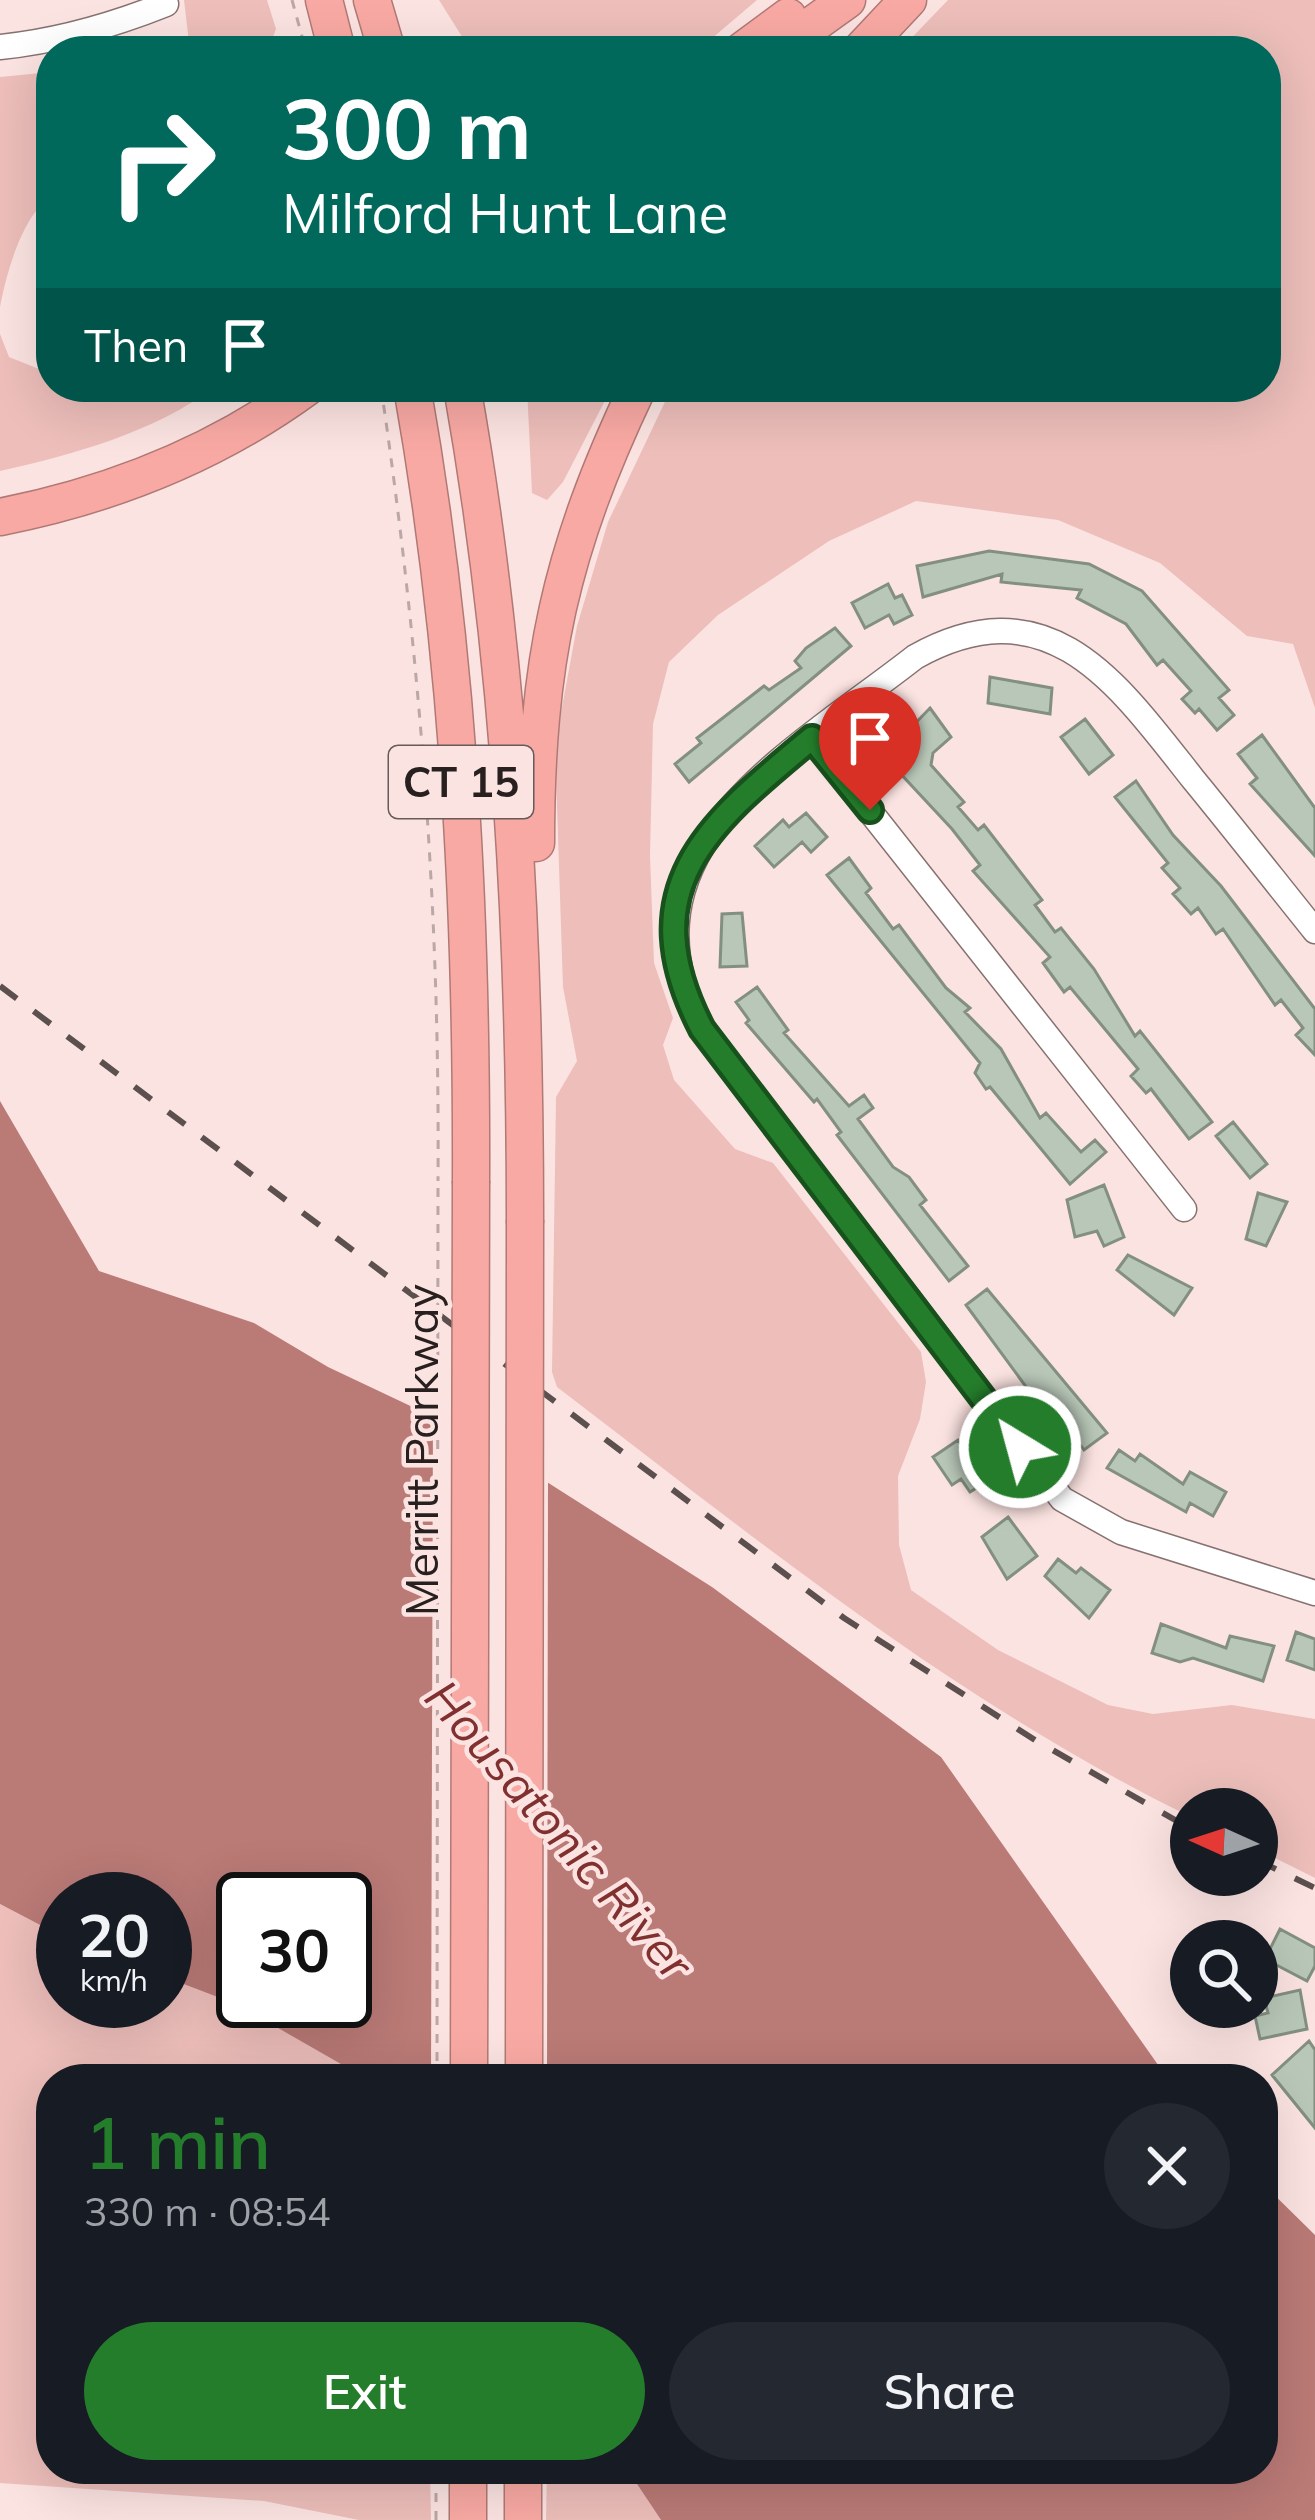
<!DOCTYPE html>
<html lang="en">
<head>
<meta charset="utf-8">
<style>
  :root { --surface:#171b24; --page:#242831; --text:#f1f3f6; --muted:#9ea1a6; --accent:#247d2b }
  body { margin:0; font-family:Mulish,sans-serif; background:var(--page); color:var(--text); height:100vh; display:flex; flex-direction:column; font-size:45px; white-space:nowrap }
  * { box-sizing:border-box; margin:0 }
  p { font-size:39px; color:var(--muted) }
  .icon { flex:none; width:66px; height:66px; fill:none; stroke:currentColor; stroke-width:2; stroke-linecap:round; stroke-linejoin:round }
  .map { position:relative; flex:1; overflow:hidden }
  .drawer { position:absolute; left:36px; top:2064px; width:1242px; height:420px; display:flex; flex-direction:column; background:var(--surface); border-radius:48px; box-shadow:0 12px 48px #0002 }
  .drawer>* { flex:none }
  .banner { position:absolute; left:36px; top:36px; width:1245px; height:366px; border-radius:48px; box-shadow:0 12px 48px #0002; background:#00695c; color:#fff; overflow:hidden }
  .needle { width:78px; rotate:273deg }
  .tools { position:absolute; left:1170px; top:1788px; display:grid; gap:24px }
  .tools a { display:grid; place-items:center; width:108px; height:108px; border-radius:50%; background:var(--surface); box-shadow:0 12px 48px #0002; font-size:60px }
  .speed { position:absolute; left:36px; top:1872px; display:flex; gap:24px; font-size:60px; font-weight:700; text-align:center }
  .speed>* { display:grid; place-content:center; width:156px; height:156px; border-radius:50%; background:var(--surface); box-shadow:0 12px 48px #0002; line-height:1 }
  .speed small { font-size:30px; font-weight:400 }
  .speed .limit { border:6px solid #111; border-radius:18px; background:#fff; color:#111 }
  .pin { position:absolute; display:grid; place-items:center; width:102px; height:102px; color:#fff; margin:-123px -51px; border-radius:50% 50% 50% 0; rotate:-45deg; box-shadow:0 0 12px #0007 }
  .pin .icon { rotate:45deg }
  .me { position:absolute; width:132px; margin:-66px; rotate:323deg; stroke-linejoin:round; filter:drop-shadow(0 0 9px #0008) }
  .turn { display:flex; align-items:center; gap:42px; height:252px; padding:0 48px; font-size:54px }
  .turn .icon { width:156px; height:156px; stroke-width:2.5 }
  .turn b { display:block; font-size:84px; line-height:102px }
  .then { display:flex; align-items:center; height:114px; padding:0 48px; background:#0003; gap:24px; font-size:45px }
  .round { display:grid; place-items:center; flex:none; width:126px; height:126px; border-radius:63px; background:var(--page) }
  .headline { display:flex; align-items:center; justify-content:space-between; height:204px; padding:0 48px }
  h1 { font-size:72px; font-weight:600; line-height:90px; color:var(--accent) }
  .cta { display:flex; gap:24px; margin-top:auto; padding:24px 48px }
  .cta a { flex:1; height:138px; border-radius:72px; background:var(--accent); color:#fff; font-size:48px; font-weight:600; line-height:138px; text-align:center }
  .cta a+a { background:var(--page); color:var(--text) }
  .map>svg:first-child { display:block }
</style>
</head>
<body>
<div class="map">
<svg width="1315" height="2520" viewBox="0 0 1315 2520">
  <rect width="100%" height="100%" fill="#fbe3e1"/>
  <path fill="#edbeba" d="M184,0H267L276,29L268,51H190Z
    M439,0H757L697,51H471Z
    M948,0H1315V708L1293,644L1247,636L1160,563L1058,520L916,501L829,541L718,615L669,662L653,724L650,856L654,963L673,1018L663,1045L674,1080L735,1149L773,1163L921,1352L926,1382L920,1419L898,1476L899,1545L911,1590L998,1650L1108,1705L1153,1714L1232,1705L1315,1719V1878L1257,1849V1809H1191V1817C959,1704 760,1542 557,1387L552,1372L556,1097L577,1061L563,987L555,745L577,626L608,522L672,387H1266V51H899Z
    M51,72V197C22,215 6,275 0,307V77Z
    M0,334L9,357L44,371L51,368V387H215C152,433 75,454 0,471Z
    M527,387H612L563,482L547,500L532,493Z
    M0,1904L63,1937V2001H165V1977L236,2004L367,2079H51V2469H430L431,2520H359L264,2501L0,2483Z
    M547,2469H627L661,2520H546Z"/>
  <path fill="#ba7a76" fill-rule="evenodd" d="M0,1101L99,1271L254,1323L328,1367L476,1437L712,1587L941,1757L1168,2079H367L236,2004L165,1977V1899H63V1937L0,1904ZM243,1899H345V2001H243Z
    M1263,2184L1315,2235V2520H661L627,2469H1263Z"/>
  <path fill="#fbe3e1" d="M433,1410L548,1476L547,2079H431Z"/>
  <path fill="#b8c7b8" stroke="#828f81" stroke-width="3" d="M989,551L1089,564L1142,591L1229,690L1219,698L1234,715L1217,730L1199,709L1195,713L1182,699L1191,691L1163,660L1157,665L1126,624L1077,598L1081,590L1001,582L1002,574L923,597L917,566Z
    M888,584L895,598L902,595L912,615L894,624L889,615L865,628L852,603Z
    M835,628L851,646L689,782L675,764L701,743L697,738L764,686L769,690L801,668L795,661L806,648Z
    M990,677L1052,688L1050,714L988,703Z
    M930,708L951,737L933,753L931,765L964,802L958,807L978,830L984,825L1042,900L1035,905L1055,932L1061,928L1094,969L1135,1036L1140,1031L1212,1122L1189,1139L1151,1089L1146,1093L1131,1076L1138,1069L1070,987L1064,992L1043,963L1050,957L973,871L980,865L952,829L884,756Z
    M1085,719L1113,755L1089,774L1061,737Z
    M1262,735L1315,808V856L1250,784L1257,778L1238,754Z
    M1136,781L1173,835L1221,886L1315,1009V1055L1296,1035L1303,1028L1281,1000L1275,1005L1223,929L1216,934L1198,908L1191,914L1173,894L1180,888L1162,868L1168,863L1115,797Z
    M806,813L827,837L811,852L802,842L774,867L755,846L783,820L789,827Z
    M849,858L871,888L866,893L893,929L899,925L946,988L970,1008L965,1012L1001,1049L1040,1118L1046,1113L1081,1152L1095,1140L1106,1152L1070,1184L990,1087L986,1089L975,1073L980,1063L827,875Z
    M742,913L747,966L720,967L722,914Z
    M757,987L788,1030L784,1033L849,1106L864,1095L873,1108L858,1119L893,1167L909,1177L926,1200L920,1205L968,1266L949,1281L837,1135L841,1132L817,1099L814,1102L746,1023L749,1020L736,1002Z
    M1233,1122L1267,1164L1250,1178L1216,1136Z
    M1104,1185L1124,1237L1104,1246L1097,1231L1075,1237L1067,1200Z
    M1258,1193L1287,1202L1266,1246L1246,1239Z
    M1128,1255L1192,1288L1174,1315L1117,1270Z
    M987,1289L1107,1433L1084,1450L1079,1443L1071,1448L966,1305Z
    M958,1440L986,1482L970,1492L961,1479L952,1485L933,1457Z
    M1119,1450L1135,1461L1140,1454L1183,1484L1190,1472L1226,1492L1213,1516L1190,1503L1186,1512L1107,1468Z
    M1008,1517L1037,1556L1007,1579L982,1537Z
    M1058,1559L1076,1573L1081,1568L1110,1590L1089,1618L1045,1576Z
    M1161,1624L1226,1648L1230,1636L1274,1646L1263,1681L1193,1658L1180,1662L1152,1653Z
    M1296,1632L1315,1639V1670L1287,1660Z
    M1280,1929L1315,1948V1966L1307,1981L1265,1959Z
    M1300,1990L1307,2029L1260,2039L1255,2016L1268,2013L1264,1998Z
    M1309,2041L1315,2050V2128L1272,2075Z"/>
  <g fill="none" stroke-linecap="round" stroke-linejoin="round">
    <defs>
      <path id="minor" d="M0,47C59,41 111,26 166,4L164,0
        M812,738L1184,1209
        M1315,931C1274,880 1234,829 1193,779C1118,684 1049,582 915,657C794,752 608,849 702,1029L1062,1499L1121,1532L1315,1593"/>
      <path id="highway" d="M324,0L337,51
        M372,0L387,51
        M742,51L788,17
        M776,51L847,0
        M860,51L908,0
        M412,387C459,650 472,914 471,1181
        M462,387C511,661 525,942 525,1220
        M0,517C112,495 214,455 307,387
        M536,843C536,662 560,551 638,387
        M468,2520V2469
        M523,2520V2469"/>
    </defs>
    <use href="#minor" stroke="#867170" stroke-width="27"/>
    <use href="#highway" stroke="#b07975" stroke-width="39"/>
    <path stroke="#bba8a6" stroke-width="3" stroke-dasharray="9 9" stroke-linecap="butt" d="M292,0L306,51
      M381,387C420,653 440,912 438,1181
      M436,2520V2469"/>
    <use href="#minor" stroke="#fff" stroke-width="24"/>
    <use href="#highway" stroke="#f9a9a4" stroke-width="36"/>
    <path stroke="#5c504f" stroke-width="6" stroke-dasharray="21 21" stroke-linecap="butt" d="M0,986L844,1618L1035,1740L1191,1829
      M1257,1860L1315,1888"/>
    <defs>
      <path id="highway-bridge" d="M469,2079L471,1181
        M524,2079L525,1220"/>
    </defs>
    <use href="#highway-bridge" stroke="#b07975" stroke-width="39" stroke-linecap="butt"/>
    <path stroke="#bba8a6" stroke-width="3" stroke-dasharray="9 9" stroke-linecap="butt" d="M437,2079L438,1181"/>
    <use href="#highway-bridge" stroke="#f9a9a4" stroke-width="36"/>
  </g>
  <g fill="none" stroke-linecap="round" stroke-linejoin="round">
    <defs>
      <path id="route" d="M870,810L812,738C711,822 628,886 702,1029L1020,1447"/>
    </defs>
    <use href="#route" stroke="#17511c" stroke-width="30"/>
    <use href="#route" stroke="#247d2b" stroke-width="21"/>
  </g>
  <g text-anchor="middle" stroke-width="9" stroke-linejoin="round" paint-order="stroke">
    <rect fill="#fbe3e1" stroke="#675a59" stroke-width="3" x="389" y="746" width="144" height="72" rx="9"/>
    <g font-size="42" font-weight="bold" fill="#28201f">
      <text x="461" y="797">CT 15</text>
    </g>
    <g font-size="45" fill="#28201f" stroke="#fbe3e1">
      <text transform="translate(422 1450) rotate(-90)" y="16">Merritt Parkway</text>
    </g>
    <g font-size="48" font-style="italic" fill="#813030" stroke="#fbe3e1">
      <text transform="translate(559 1830) rotate(49)" y="17">Housatonic River</text>
    </g>
  </g>
</svg>
<div class="tools">
<a><svg class="needle" viewBox="-14 -14 28 28"><path d="M0-13l5 13h-10z" fill="#e53935"/><path d="M0 13l5-13h-10z" fill="#9ea1a6"/></svg></a>
<a><svg class="icon" aria-label="search" viewBox="0 0 24 24"><circle cx="10" cy="10" r="6"/><path d="M15 15l6 6"/></svg></a>
</div>
<div class="speed"><div>20<small>km/h</small></div><div class="limit">30</div></div>
<div class="pin" style="left:870px;top:810px;background:#d93025"><svg class="icon" aria-label="arrive" viewBox="0 0 24 24"><path d="M6 21V4h12l-3 4 3 4H6"/></svg></div>
<svg class="me" style="left:1020px;top:1447px" viewBox="-20 -20 40 40"><circle r="17" fill="#247d2b" stroke="#fff" stroke-width="3"/><path d="M0-11L8 9 0 5-8 9z" fill="#fff"/></svg>
<div class="banner">
<div class="turn"><svg class="icon" aria-label="right" viewBox="0 0 24 24"><path d="M7 20v-9h11M14 6l5 5-5 5"/></svg><div><b>300 m</b>Milford Hunt Lane</div></div>
<div class="then">Then<svg class="icon" aria-label="arrive" viewBox="0 0 24 24"><path d="M6 21V4h12l-3 4 3 4H6"/></svg></div>
</div>
<section class="drawer">
<div class="headline"><div><h1>1 min</h1><p>330 m · 08:54</p></div><a class="round"><svg class="icon" aria-label="close" viewBox="0 0 24 24"><path d="M6 6l12 12M18 6L6 18"/></svg></a></div>
<div class="cta"><a>Exit</a><a>Share</a></div>
</section>
</div>
</body>
</html>
